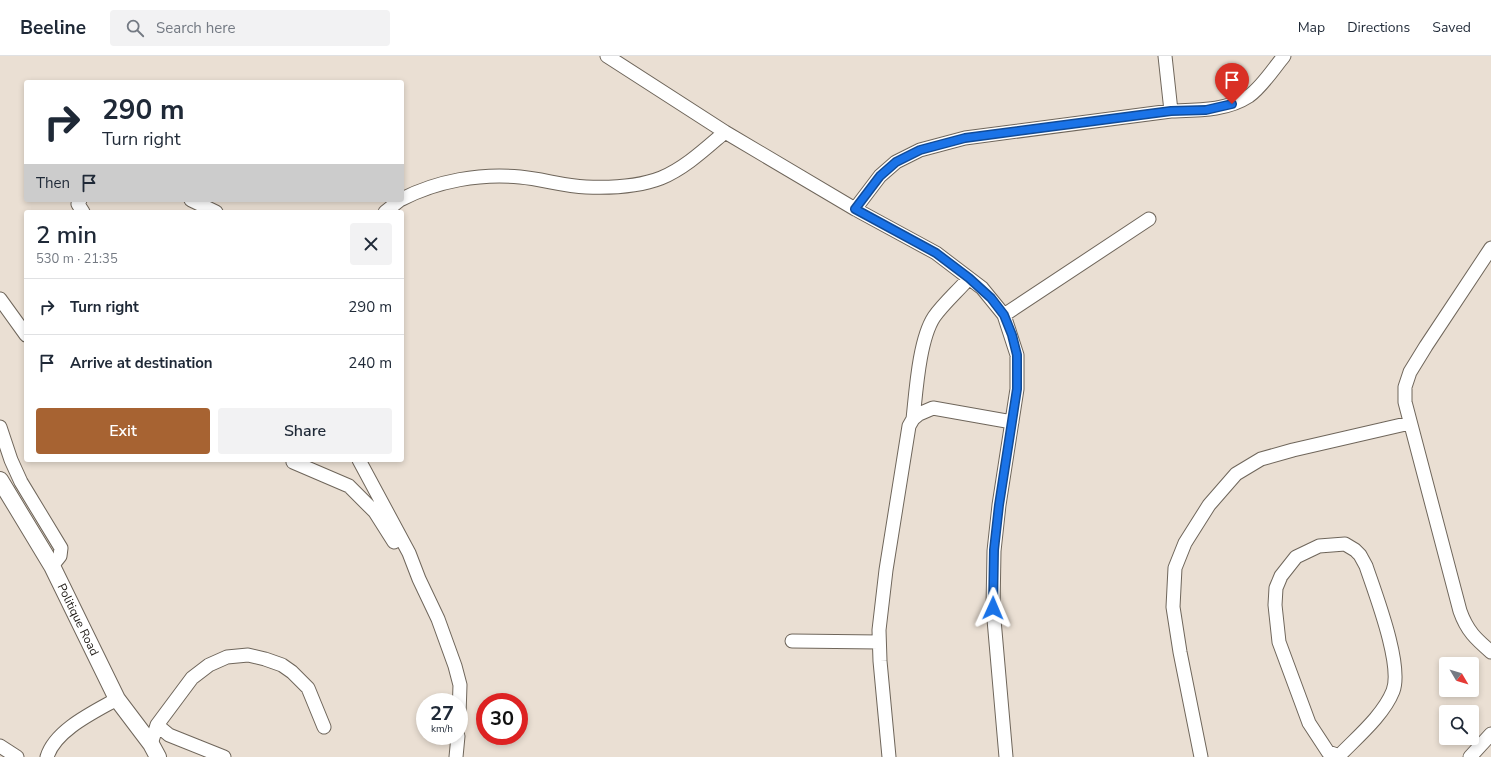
<!DOCTYPE html>
<html lang="en">
<head>
<meta charset="utf-8">
<style>
  :root { --surface:#fff; --page:#f2f2f3; --text:#1f2937; --muted:#747a83; --line:#e0e1e3; --accent:#a76332 }
  body { margin:0; font-family:"Nunito Sans",sans-serif; background:var(--page); color:var(--text); height:100vh; display:flex; flex-direction:column; font-size:15px; white-space:nowrap }
  * { box-sizing:border-box; margin:0 }
  p { font-size:13px; color:var(--muted) }
  .icon { flex:none; width:22px; height:22px; fill:none; stroke:currentColor; stroke-width:2; stroke-linecap:round; stroke-linejoin:round }
  .map { position:relative; flex:1; overflow:hidden }
  .side { position:absolute; left:24px; top:154px; width:380px; height:252px; display:flex; flex-direction:column; background:var(--surface); border-radius:4px; box-shadow:0 2px 6px #0003 }
  .side>* { flex:none }
  .guide { position:absolute; left:24px; top:24px; width:380px; height:122px; border-radius:4px; box-shadow:0 2px 6px #0003; background:#fff; color:var(--text); overflow:hidden }
  .needle { width:26px; rotate:128deg }
  .buttons { position:absolute; left:1439px; top:601px; display:grid; gap:8px }
  .buttons a { display:grid; place-items:center; width:40px; height:40px; border-radius:4px; background:var(--surface); box-shadow:0 2px 6px #0003; font-size:20px }
  .speed { position:absolute; left:416px; top:637px; display:flex; gap:8px; font-size:20px; font-weight:700; text-align:center }
  .speed>* { display:grid; place-content:center; width:52px; height:52px; border-radius:50%; background:var(--surface); box-shadow:0 2px 6px #0003; line-height:1 }
  .speed small { font-size:10px; font-weight:400 }
  .speed .limit { border:6px solid #d22; background:#fff; color:#111 }
  .pin { position:absolute; display:grid; place-items:center; width:34px; height:34px; color:#fff; margin:-41px -17px; border-radius:50% 50% 50% 0; rotate:-45deg; box-shadow:0 0 4px #0007 }
  .pin .icon { rotate:45deg }
  .me { position:absolute; width:44px; margin:-22px; rotate:1deg; stroke-linejoin:round; filter:drop-shadow(0 0 3px #0008) }
  .turn { display:flex; align-items:center; gap:14px; height:84px; padding:0 12px; font-size:18px }
  .turn .icon { width:52px; height:52px; stroke-width:2.5 }
  .turn b { display:block; font-size:28px; line-height:34px }
  .then { display:flex; align-items:center; height:38px; padding:0 12px; background:#0003; gap:8px; font-size:15px }
  .round { display:grid; place-items:center; flex:none; width:42px; height:42px; border-radius:4px; background:var(--page) }
  .summary { display:flex; align-items:center; justify-content:space-between; height:68px; padding:0 12px }
  h1 { font-size:24px; font-weight:600; line-height:30px }
  .button { display:flex; gap:8px; margin-top:auto; padding:8px 12px }
  .button a { flex:1; height:46px; border-radius:4px; background:var(--accent); color:#fff; font-size:16px; font-weight:600; line-height:46px; text-align:center }
  .button a+a { background:var(--page); color:var(--text) }
  ul { padding:0; list-style:none }
  li { display:flex; align-items:center; gap:12px; height:56px; padding:0 12px; border-top:1px solid var(--line) }
  li div { flex:1 }
  li b { display:block; font-size:15px }
  li em { font-style:normal }
  header { display:flex; align-items:center; gap:24px; box-sizing:border-box; height:56px; padding:0 20px; background:var(--surface); border-bottom:1px solid var(--line) }
  header strong { font-size:19px }
  nav { display:flex; gap:22px; margin-inline-start:auto; font-size:14px }
  .search { width:280px; height:36px; background:var(--page); display:flex; align-items:center; gap:10px; box-sizing:border-box; padding:0 14px; border-radius:4px; color:var(--muted); font-size:15px }
  .map>svg:first-child { display:block }
</style>
</head>
<body>
<header>
<strong>Beeline</strong>
<div class="search"><svg class="icon" aria-label="search" viewBox="0 0 24 24"><circle cx="10" cy="10" r="6"/><path d="M15 15l6 6"/></svg>Search here</div>
<nav><a>Map</a><a>Directions</a><a>Saved</a></nav>
</header>
<div class="map">
<svg width="1491" height="701" viewBox="0 0 1491 701">
  <rect width="100%" height="100%" fill="#eadfd3"/>
  <g fill="none" stroke-linecap="round" stroke-linejoin="round">
    <defs>
      <path id="minor" d="M607,0L725,76L855,153L936,197L982,232L1004,259L1017,299V333L999,449L994,495L993,552L1006,701
        M1165,0L1171,55
        M402,143C437,125 480,117 520,121C542,123 564,130 586,131C610,132 638,131 661,122C685,112 705,93 725,76
        M80,144L78,148L83,156
        M191,144L216,156
        M855,153L880,120L896,106L920,94L965,82L1171,55C1198,54 1226,55 1249,40C1262,31 1274,12 1284,0
        M385,156L400,144
        M1491,192L1426,290L1410,316L1405,331V346L1460,555C1467,575 1476,583 1491,596
        M0,243L26,279
        M1004,259L1149,163
        M913,363C916,336 919,284 934,261C944,247 958,235 969,222
        M0,371L11,404L21,426L61,492L60,500L52,510
        M359,404L409,497L419,523L438,563L455,610L460,629L459,659
        M293,406L349,430L375,456L394,486
        M792,585L879,586
        M157,669L169,679L224,701
        M151,688L157,669L192,622L209,609L227,601L248,599L265,603L282,609L292,616L308,632L324,671
        M0,690L17,701
        M47,701C55,674 94,656 117,643
        M456,701L458,680
        M889,701L880,605L879,574L886,514L909,370L913,363L919,358L933,352L1012,366
        M1201,701L1180,596L1173,551L1175,512L1185,487L1209,449L1236,418L1261,403L1293,394L1410,367
        M1338,701C1356,682 1383,660 1393,635C1403,609 1375,537 1366,510L1360,499L1355,494L1345,488L1319,490L1296,501L1281,520L1276,532L1275,549L1279,586L1309,667L1328,696L1340,700
        M1470,701L1491,678"/>
      <g id="tertiary">
        <path id="s1" d="M0,424L52,510L117,643L151,688L158,701"/>
      </g>
    </defs>
    <use href="#minor" stroke="#6f665b" stroke-width="15"/>
    <use href="#tertiary" stroke="#6f665b" stroke-width="18"/>
    <use href="#minor" stroke="#fff" stroke-width="13"/>
    <use href="#tertiary" stroke="#fff" stroke-width="16"/>
  </g>
  <g fill="none" stroke-linecap="round" stroke-linejoin="round">
    <defs>
      <path id="route" d="M993,552L994,494L999,449L1017,333V299L1012,279L1004,259L991,242L969,222L936,197L855,153L880,120L896,106L920,94L965,82L1171,55L1206,54L1232,48"/>
    </defs>
    <use href="#route" stroke="#114b97" stroke-width="10"/>
    <use href="#route" stroke="#1a73e8" stroke-width="7"/>
  </g>
  <g text-anchor="middle" stroke-width="3" stroke-linejoin="round" paint-order="stroke">
    <g font-size="12" fill="#1c1813" stroke="#f8ede0">
      <text dy="4" stroke="none"><textPath href="#s1" startOffset="160">Politique Road</textPath></text>
    </g>
  </g>
</svg>
<div class="buttons">
<a><svg class="needle" viewBox="-14 -14 28 28"><path d="M0-13l5 13h-10z" fill="#e53935"/><path d="M0 13l5-13h-10z" fill="#747a83"/></svg></a>
<a><svg class="icon" aria-label="search" viewBox="0 0 24 24"><circle cx="10" cy="10" r="6"/><path d="M15 15l6 6"/></svg></a>
</div>
<div class="speed"><div>27<small>km/h</small></div><div class="limit">30</div></div>
<div class="pin" style="left:1232px;top:48px;background:#d93025"><svg class="icon" aria-label="arrive" viewBox="0 0 24 24"><path d="M6 21V4h12l-3 4 3 4H6"/></svg></div>
<svg class="me" style="left:993px;top:552px" viewBox="-20 -20 40 40"><path d="M0-17L14 15 0 8-14 15z" fill="#1a73e8" stroke="#fff" stroke-width="4"/></svg>
<div class="guide">
<div class="turn"><svg class="icon" aria-label="right" viewBox="0 0 24 24"><path d="M7 20v-9h11M14 6l5 5-5 5"/></svg><div><b>290 m</b>Turn right</div></div>
<div class="then">Then<svg class="icon" aria-label="arrive" viewBox="0 0 24 24"><path d="M6 21V4h12l-3 4 3 4H6"/></svg></div>
</div>
<section class="side">
<div class="summary"><div><h1>2 min</h1><p>530 m · 21:35</p></div><a class="round"><svg class="icon" aria-label="close" viewBox="0 0 24 24"><path d="M6 6l12 12M18 6L6 18"/></svg></a></div>
<ul>
<li><svg class="icon" aria-label="right" viewBox="0 0 24 24"><path d="M7 20v-9h11M14 6l5 5-5 5"/></svg><div><b>Turn right</b></div><em>290 m</em></li>
<li><svg class="icon" aria-label="arrive" viewBox="0 0 24 24"><path d="M6 21V4h12l-3 4 3 4H6"/></svg><div><b>Arrive at destination</b></div><em>240 m</em></li>
</ul>
<div class="button"><a>Exit</a><a>Share</a></div>
</section>
</div>
</body>
</html>
